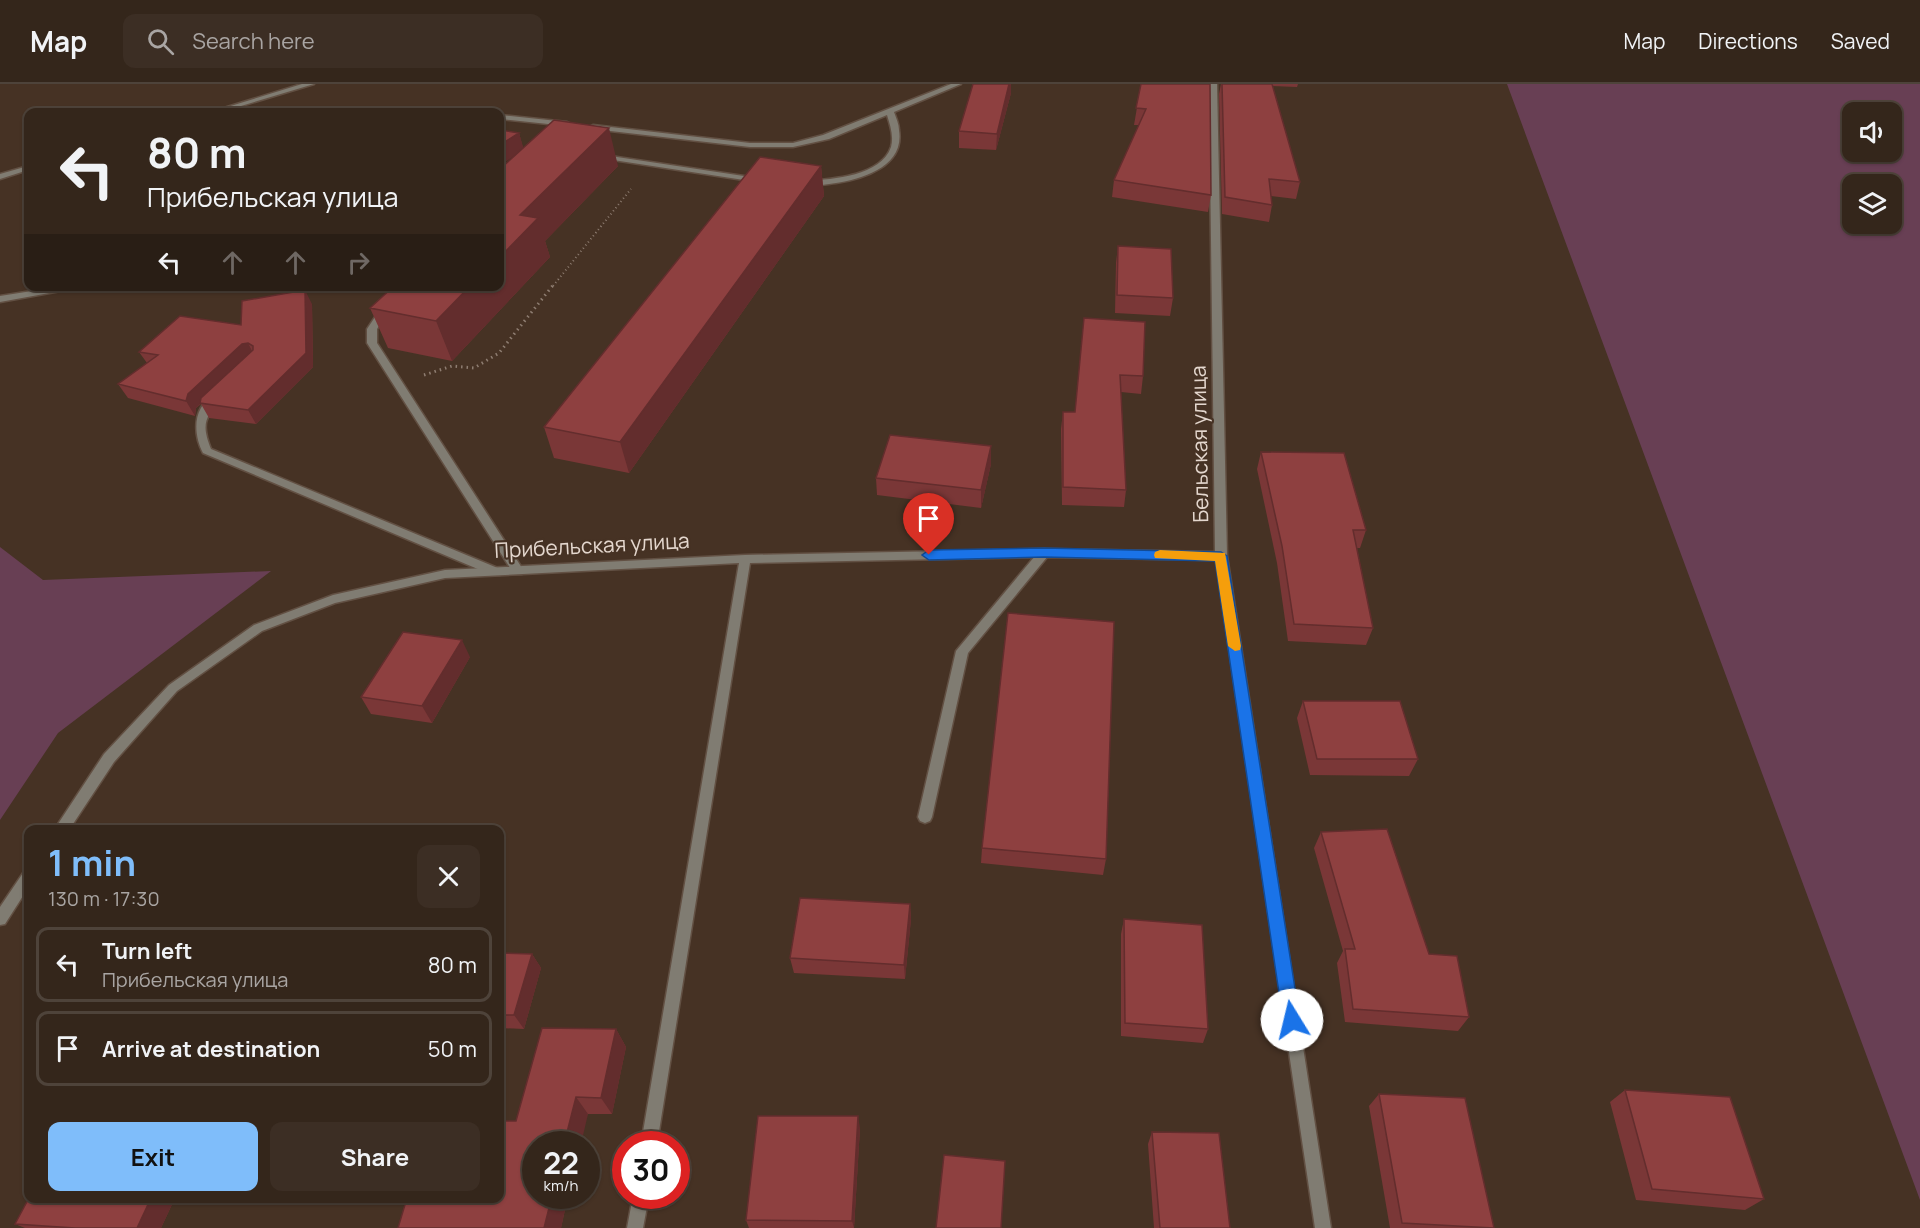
<!DOCTYPE html>
<html lang="en">
<head>
<meta charset="utf-8">
<style>
  :root { --surface:#34261b; --page:#3c2e24; --text:#f1f3f6; --muted:#a9a5a3; --line:#4e433a; --accent:#7fbdfa }
  body { margin:0; font-family:Manrope,sans-serif; background:var(--page); color:var(--text); height:100vh; display:flex; flex-direction:column; font-size:22px; white-space:nowrap }
  * { box-sizing:border-box; margin:0 }
  p { font-size:20px; color:var(--muted) }
  .icon { flex:none; width:33px; height:33px; fill:none; stroke:currentColor; stroke-width:2; stroke-linecap:round; stroke-linejoin:round }
  .map { position:relative; flex:1; overflow:hidden }
  .panel { position:absolute; left:24px; top:741px; width:480px; height:378px; display:flex; flex-direction:column; background:var(--surface); border-radius:12px; box-shadow:0 2px 4px #0004,0 0 0 2px var(--line) }
  .panel>* { flex:none }
  .top-card { position:absolute; left:24px; top:24px; width:480px; height:183px; border-radius:12px; box-shadow:0 2px 4px #0004,0 0 0 2px var(--line); background:#34261b; color:var(--text); overflow:hidden }
  .fabs { position:absolute; left:1842px; top:18px; display:grid; gap:12px }
  .fabs a { display:grid; place-items:center; width:60px; height:60px; border-radius:12px; background:var(--surface); box-shadow:0 2px 4px #0004,0 0 0 2px var(--line); font-size:30px }
  .speed { position:absolute; left:522px; top:1047px; display:flex; gap:12px; font-size:30px; font-weight:700; text-align:center }
  .speed>* { display:grid; place-content:center; width:78px; height:78px; border-radius:50%; background:var(--surface); box-shadow:0 2px 4px #0004,0 0 0 2px var(--line); line-height:1 }
  .speed small { font-size:15px; font-weight:400 }
  .speed .limit { border:9px solid #d22; background:#fff; color:#111 }
  .pin { position:absolute; display:grid; place-items:center; width:51px; height:51px; color:#fff; margin:-62px -26px; border-radius:50% 50% 50% 0; rotate:-45deg; box-shadow:0 0 6px #0007 }
  .pin .icon { rotate:45deg }
  .me { position:absolute; width:66px; margin:-33px; rotate:351deg; stroke-linejoin:round; filter:drop-shadow(0 0 4px #0008) }
  .turn { display:flex; align-items:center; gap:21px; height:126px; padding:0 24px; font-size:27px }
  .turn .icon { width:78px; height:78px; stroke-width:2.5 }
  .turn b { display:block; font-size:42px; line-height:51px }
  .lanes { display:flex; align-items:center; height:57px; padding:0 24px; background:#0003; justify-content:center; gap:30px; direction:ltr }
  .lanes .off { opacity:.35 }
  .round { display:grid; place-items:center; flex:none; width:63px; height:63px; border-radius:12px; background:var(--page) }
  .overview { display:flex; align-items:center; justify-content:space-between; height:102px; padding:0 24px }
  h1 { font-size:36px; font-weight:700; line-height:45px; color:var(--accent) }
  .button { display:flex; gap:12px; margin-top:auto; padding:12px 24px }
  .button a { flex:1; height:69px; border-radius:12px; background:var(--accent); color:#111; font-size:24px; font-weight:700; line-height:69px; text-align:center }
  .button a+a { background:var(--page); color:var(--text) }
  ul { padding:0; list-style:none }
  li { display:flex; align-items:center; gap:18px; height:75px; margin:0 12px 9px; padding:0 12px; border:3px solid var(--line); border-radius:12px }
  li div { flex:1 }
  li b { display:block; font-size:22px }
  li em { font-style:normal }
  header { display:flex; align-items:center; gap:36px; box-sizing:border-box; height:84px; padding:0 30px; background:var(--surface); border-bottom:2px solid var(--line) }
  header strong { font-size:28px }
  nav { display:flex; gap:33px; margin-inline-start:auto; font-size:21px }
  .search { width:420px; height:54px; background:var(--page); display:flex; align-items:center; gap:15px; box-sizing:border-box; padding:0 21px; border-radius:12px; color:var(--muted); font-size:22px }
  .map>svg:first-child { display:block }
</style>
</head>
<body>
<header>
<strong>Map</strong>
<div class="search"><svg class="icon" aria-label="search" viewBox="0 0 24 24"><circle cx="10" cy="10" r="6"/><path d="M15 15l6 6"/></svg>Search here</div>
<nav><a>Map</a><a>Directions</a><a>Saved</a></nav>
</header>
<div class="map">
<svg width="1920" height="1144" viewBox="0 0 1920 1144">
  <rect width="100%" height="100%" fill="#463224"/>
  <path fill="#683f54" fill-rule="evenodd" d="M1507,0H1920V1116ZM1852,28H1892V68H1852ZM1852,100H1892V140H1852Z
    M0,463L43,496L271,487L58,649L0,736Z"/>
  <g fill="none" stroke-linecap="round" stroke-linejoin="round">
    <defs>
      <path id="service" d="M302,0H314L221,28H211Z
        M951,0H961L894,28C896,34 899,40 899,46C905,82 863,95 836,99C826,100 812,104 804,99L808,97C833,95 881,92 891,63C894,52 890,41 887,31L829,55L793,63H750L593,45L589,43L593,41L750,59H793L823,51Z
        M500,31L567,38L571,40L567,42L500,35Z
        M597,70L757,94L761,96L757,98L600,74L596,72Z
        M28,82V86L0,95V90Z
        M64,202H88L0,218V212Z
        M384,223L389,226L377,245V259L522,484L524,487L522,490H514L367,259V245L381,224Z
        M216,311L221,314C205,334 201,340 211,365L500,485L502,488L500,491H492L203,369C193,350 192,321 216,311Z
        M1044,465L1048,466L1050,469L1048,472L968,569L932,733L930,737L925,739L920,737L918,733L956,567L1040,466Z"/>
      <path id="minor" d="M1209,0H1217L1227,472L1331,1144H1315L1216,476L1044,473L750,479L657,1060H641L739,479L445,494L335,519L262,547L177,607L114,678L69,746H54L104,670L169,601L254,541L333,511L445,486L745,471L1044,465L1215,468Z
        M28,787V804L5,840L0,841V823L23,789Z
        M633,1112H649L643,1144H627Z"/>
    </defs>
    <use href="#service" stroke="#625043" stroke-width="3"/>
    <use href="#minor" stroke="#625043" stroke-width="3"/>
    <path stroke="#8e7d71" stroke-width="2" stroke-dasharray="1 3" stroke-linecap="butt" d="M553,202L631,105"/>
    <path stroke="#8e7d71" stroke-width="3" stroke-dasharray="1.5 4" stroke-linecap="butt" d="M424,291L452,282L474,284L499,269L554,200"/>
    <use href="#service" fill="#807c72" fill-rule="evenodd"/>
    <use href="#minor" fill="#807c72" fill-rule="evenodd"/>
  </g>
  <path fill="#7a3737" d="M973,0H1011V9L996,66L959,64V47Z
    M1141,0L1211,111L1208,128L1112,113L1114,96L1139,41H1134Z
    M1221,0H1298L1297,3L1272,2L1300,98L1296,115L1271,112L1272,121L1269,138L1222,130L1219,10Z
    M519,49L523,64L618,82L545,157L550,173L452,277L388,264L370,224L500,202Z
    M821,82L824,112L629,389L554,374L544,343Z
    M1118,162L1173,214L1170,232L1115,229L1116,179Z
    M312,220L313,283L256,340L209,334L201,320L196,324L195,332L128,314L118,300L147,279L139,268L241,241Z
    M1084,234L1143,292L1141,310L1121,308L1126,406L1124,423L1062,421L1061,345L1063,328H1075Z
    M1261,368L1366,446L1360,464H1357L1373,544L1366,561L1288,557L1277,479L1257,385Z
    M991,380L981,424L877,411L876,394Z
    M470,573L432,639L371,630L361,613Z
    M1303,617L1418,675L1409,692L1310,691L1297,634Z
    M1321,748L1429,870L1469,933L1458,947L1345,938L1337,879L1343,867L1314,764Z
    M982,764L1106,775L1103,791L981,779Z
    M910,820L911,835L905,895L794,889L790,874Z
    M1124,835L1208,945L1203,959L1121,952V850Z
    M500,869L532,870L541,884L524,945L500,944Z
    M616,945L626,963L612,1030H588L536,1112H568L561,1144H398L407,1116L359,1114H500L516,1037Z
    M1625,1006L1764,1115L1745,1126L1636,1116L1610,1018Z
    M1379,1010L1494,1144H1390L1369,1022Z
    M860,1044L854,1144H749L746,1136Z
    M1152,1048L1230,1144H1154L1148,1060Z
    M29,1114H175L161,1144H25L15,1140Z"/>
  <path fill="#632d2d" d="M1009,0H1011V9L996,66L997,50Z
    M609,44L618,82L545,157L550,173L452,277L436,237L470,202H500V173L520,131Z
    M519,49L524,66L500,81V61Z
    M821,82L824,112L629,389L620,358Z
    M305,206L312,220L313,283L256,340L248,326Z
    M248,259L255,273L249,274L196,324L195,332L186,317L188,310L242,260Z
    M991,362V380L981,424V406Z
    M462,556L470,573L432,639L422,622Z
    M910,820L911,835L905,895L904,881Z
    M532,870L541,884L524,945L514,931Z
    M616,945L626,963L612,1030L601,1014Z
    M576,1013L588,1030L581,1060H564Z
    M858,1032L860,1044L854,1144L852,1137Z
    M552,1112H568L561,1144H544Z
    M151,1114H175L161,1144H137Z"/>
  <path fill="#8e4040" stroke="#632d2d" stroke-width="1.5" d="M973,0H1009L997,50L959,47Z
    M1141,0H1210L1211,111L1114,96L1146,25L1136,24Z
    M1222,0H1272L1300,98L1269,95L1272,121L1225,113Z
    M554,36L609,44L520,131L538,134L500,173V85Z
    M500,46L519,49L500,61Z
    M760,73L821,82L620,358L544,343Z
    M1118,162L1171,165L1173,214L1117,211Z
    M394,202H470L436,237L370,224Z
    M305,206L306,269L248,326L200,319L201,314L253,266V262L248,259L242,260L188,310L186,317L118,300L158,271L139,268L180,232L241,241L242,217Z
    M1084,234L1145,238L1143,292L1120,291L1126,406L1063,403V328H1075Z
    M890,351L991,362L981,406L876,394Z
    M1261,368L1344,369L1366,446H1353L1373,544L1294,540L1282,462Z
    M1008,529L1114,538L1106,775L982,764Z
    M403,548L462,556L422,622L361,613Z
    M1303,617H1400L1418,675H1317Z
    M1387,745L1429,870L1457,872L1469,933L1353,925L1345,865H1355L1321,748Z
    M800,814L910,820L904,881L790,874Z
    M1124,835L1202,841L1208,945L1125,939Z
    M500,869L532,870L514,931H500Z
    M542,944L616,945L601,1014L576,1013L564,1060H536V1112H552L544,1144H398L407,1114H500V1037H516Z
    M1625,1006L1730,1013L1764,1115L1652,1105Z
    M1379,1010L1465,1014L1494,1144L1402,1139Z
    M758,1032H858L852,1137L746,1136Z
    M1152,1048L1219,1049L1230,1144H1160Z
    M944,1071L1005,1077L1001,1144H936Z
    M29,1114H151L137,1144H75L15,1140Z"/>
  <path fill="#1a73e8" stroke="#114b97" stroke-width="1.5" d="M1044,464L1221,468L1227,472L1300,936L1298,941L1292,944L1286,941L1283,936L1215,477L1044,473L929,476L922,471L929,466Z"/>
  <path fill="#f59e0b" d="M1160,466L1225,469L1241,562L1240,566L1235,567L1228,562L1215,477L1155,474L1154,471L1155,468Z"/>
  <g text-anchor="middle" stroke-width="4.5" stroke-linejoin="round" paint-order="stroke">
    <g font-size="21" fill="#e4d7ce" stroke="#463224">
      <text transform="translate(1200 360) rotate(-91)" y="7">Бельская улица</text>
      <text transform="translate(592 462) rotate(-3)" y="7">Прибельская улица</text>
    </g>
  </g>
</svg>
<div class="fabs">
<a><svg class="icon" aria-label="sound" viewBox="0 0 24 24"><path d="M4 9h4l5-4v14l-5-4H4zM17 9q2 3 0 6"/></svg></a>
<a><svg class="icon" aria-label="layers" viewBox="0 0 24 24"><path d="M12 4l9 5-9 5-9-5zM3 14l9 5 9-5"/></svg></a>
</div>
<div class="speed"><div>22<small>km/h</small></div><div class="limit">30</div></div>
<div class="pin" style="left:929px;top:471px;background:#d93025"><svg class="icon" aria-label="arrive" viewBox="0 0 24 24"><path d="M6 21V4h12l-3 4 3 4H6"/></svg></div>
<svg class="me" style="left:1292px;top:936px" viewBox="-20 -20 40 40"><circle r="19" fill="#fff"/><path d="M0-13L10 11 0 6-10 11z" fill="#1a73e8"/></svg>
<div class="top-card">
<div class="turn"><svg class="icon" aria-label="left" viewBox="0 0 24 24"><path d="M17 20v-9H6M10 6l-5 5 5 5"/></svg><div><b>80 m</b>Прибельская улица</div></div>
<div class="lanes"><svg class="icon" aria-label="left" viewBox="0 0 24 24"><path d="M17 20v-9H6M10 6l-5 5 5 5"/></svg><svg class="icon off" aria-label="ahead" viewBox="0 0 24 24"><path d="M12 20V5M6 11l6-6 6 6"/></svg><svg class="icon off" aria-label="ahead" viewBox="0 0 24 24"><path d="M12 20V5M6 11l6-6 6 6"/></svg><svg class="icon off" aria-label="right" viewBox="0 0 24 24"><path d="M7 20v-9h11M14 6l5 5-5 5"/></svg></div>
</div>
<section class="panel">
<div class="overview"><div><h1>1 min</h1><p>130 m · 17:30</p></div><a class="round"><svg class="icon" aria-label="close" viewBox="0 0 24 24"><path d="M6 6l12 12M18 6L6 18"/></svg></a></div>
<ul>
<li><svg class="icon" aria-label="left" viewBox="0 0 24 24"><path d="M17 20v-9H6M10 6l-5 5 5 5"/></svg><div><b>Turn left</b><p>Прибельская улица</p></div><em>80 m</em></li>
<li><svg class="icon" aria-label="arrive" viewBox="0 0 24 24"><path d="M6 21V4h12l-3 4 3 4H6"/></svg><div><b>Arrive at destination</b></div><em>50 m</em></li>
</ul>
<div class="button"><a>Exit</a><a>Share</a></div>
</section>
</div>
</body>
</html>
